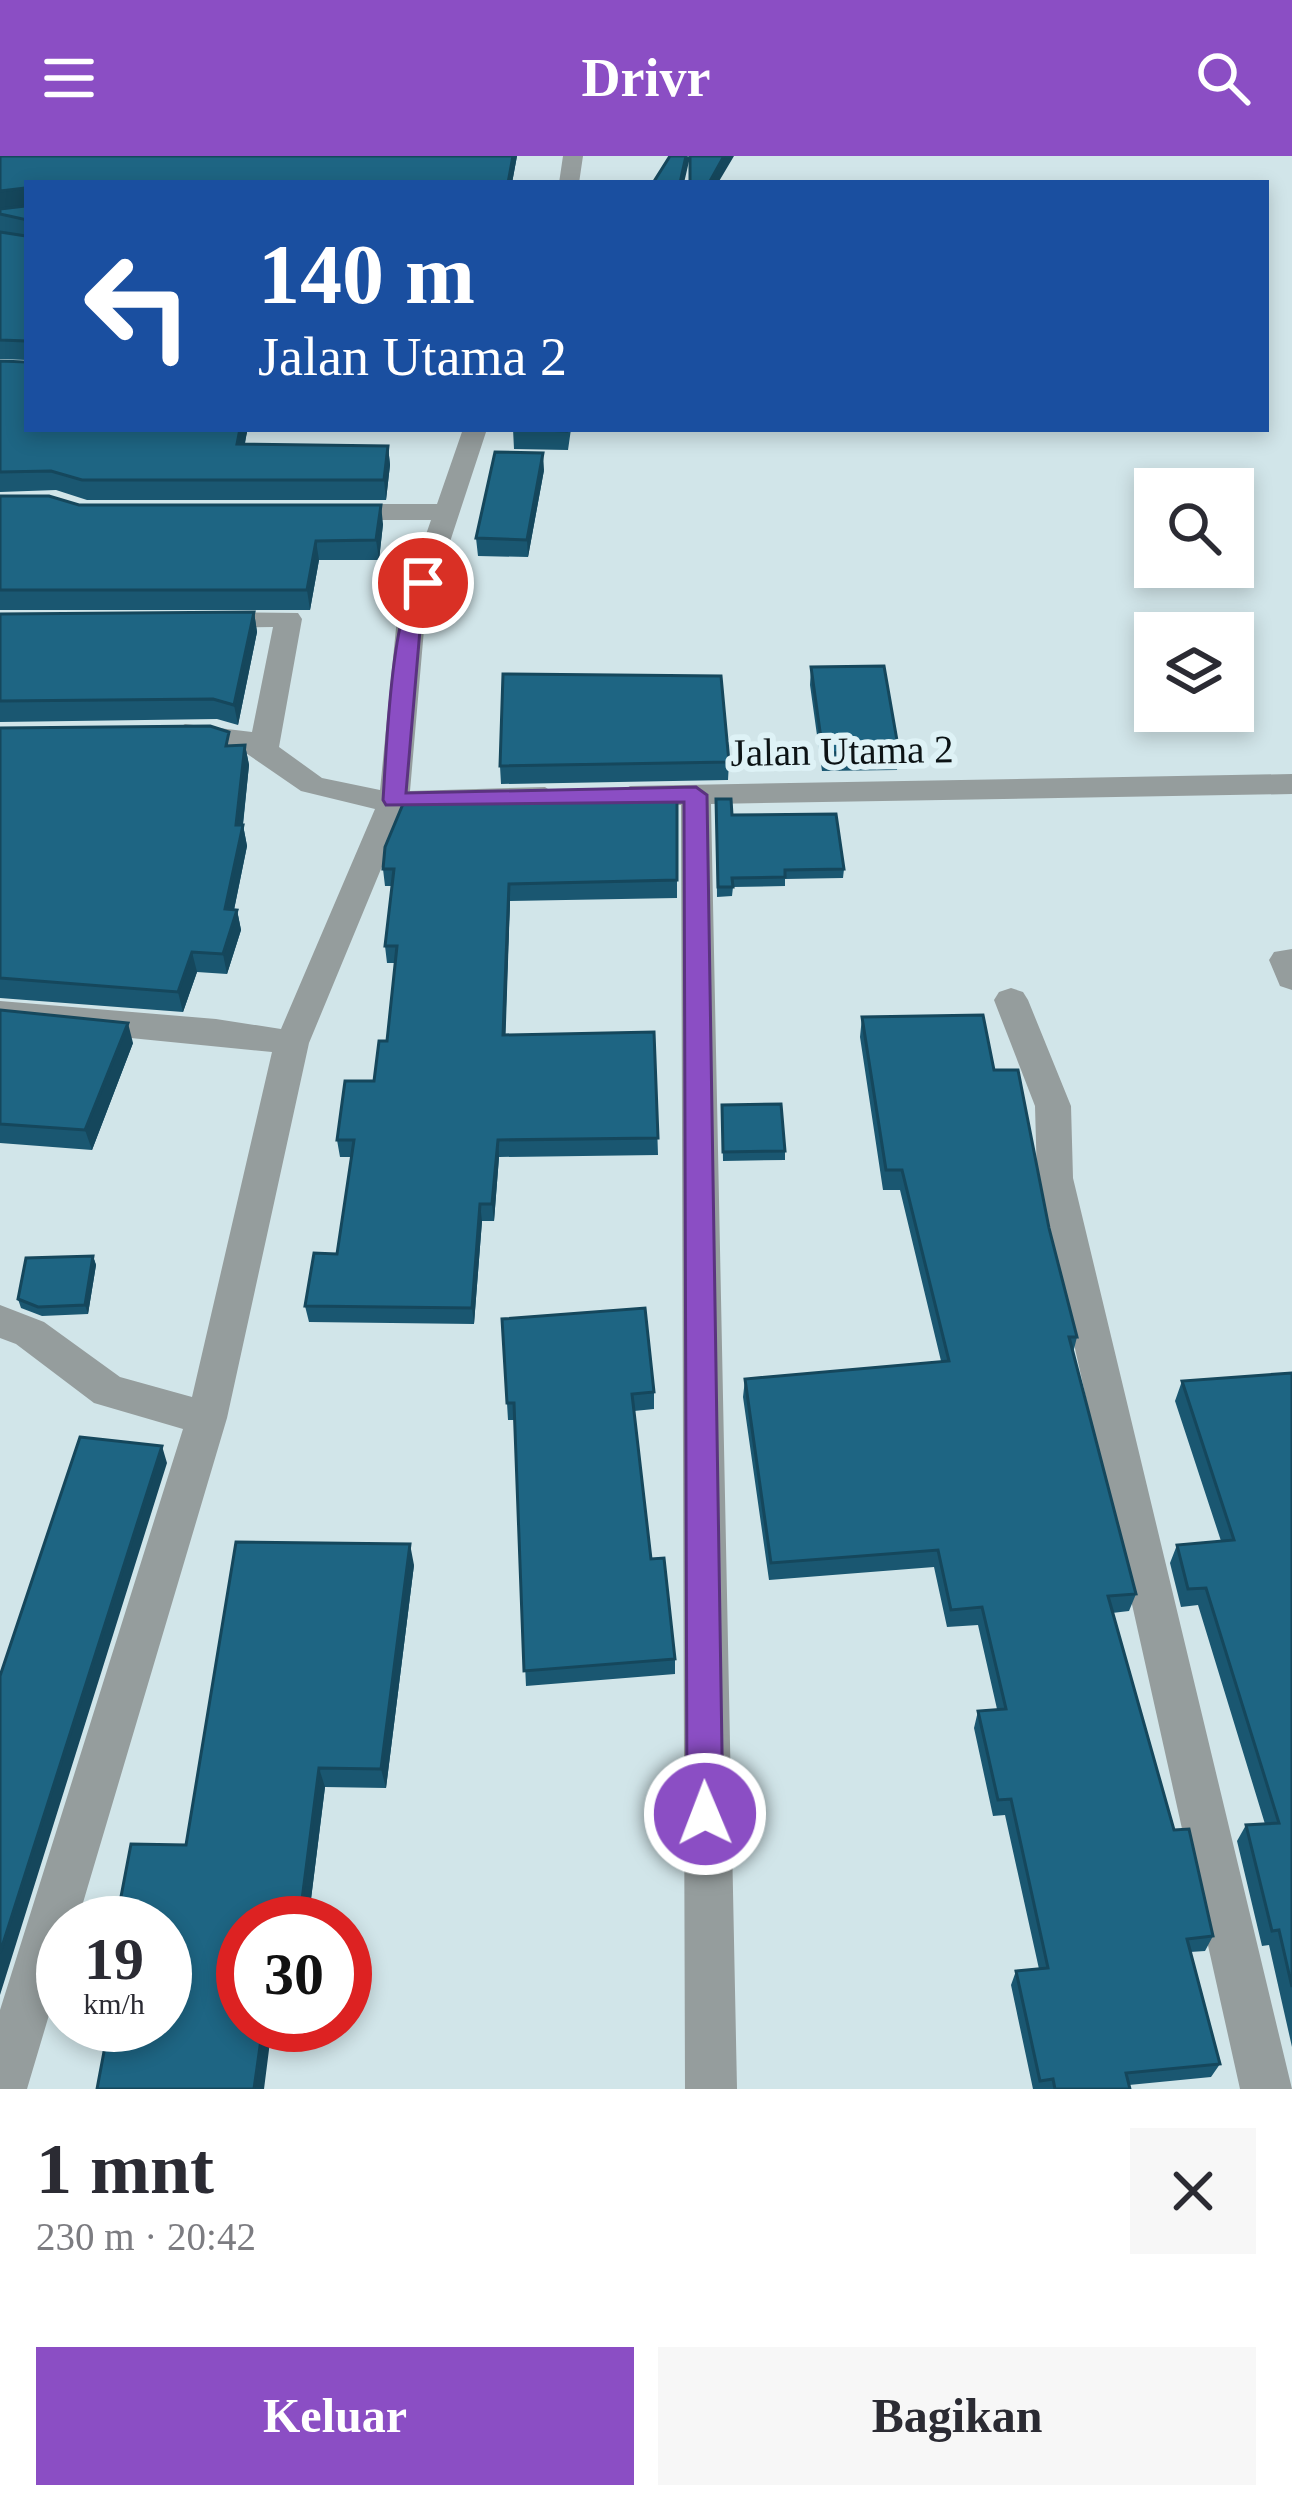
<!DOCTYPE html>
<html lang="id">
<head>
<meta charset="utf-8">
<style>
  :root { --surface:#fff; --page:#f7f7f7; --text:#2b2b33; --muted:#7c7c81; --accent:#8b4ec4 }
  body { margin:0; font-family:Georgia,serif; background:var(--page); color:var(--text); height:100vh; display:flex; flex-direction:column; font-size:45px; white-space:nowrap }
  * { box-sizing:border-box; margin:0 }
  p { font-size:39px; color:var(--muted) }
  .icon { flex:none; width:66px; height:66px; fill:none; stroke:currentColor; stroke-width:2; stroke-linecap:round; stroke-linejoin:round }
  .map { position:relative; height:1933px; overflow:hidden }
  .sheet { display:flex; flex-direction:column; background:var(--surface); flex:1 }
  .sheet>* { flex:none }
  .guide { position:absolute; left:24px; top:24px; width:1245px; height:252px; border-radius:0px; box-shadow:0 6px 18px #0003; background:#1a4fa0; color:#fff; overflow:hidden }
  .tools { position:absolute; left:1134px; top:312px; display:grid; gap:24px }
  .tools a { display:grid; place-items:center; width:120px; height:120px; border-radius:0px; background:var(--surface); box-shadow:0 6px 18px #0003; font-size:60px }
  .speed { position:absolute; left:36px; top:1740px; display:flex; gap:24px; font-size:60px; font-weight:700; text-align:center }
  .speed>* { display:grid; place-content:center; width:156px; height:156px; border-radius:50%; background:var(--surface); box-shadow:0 6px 18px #0003; line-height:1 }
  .speed small { font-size:30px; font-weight:400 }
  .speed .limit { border:18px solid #d22; background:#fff; color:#111 }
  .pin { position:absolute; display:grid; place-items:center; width:102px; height:102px; color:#fff; margin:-51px; border:6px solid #fff; border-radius:50%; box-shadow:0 3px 12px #0007 }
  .me { position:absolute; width:132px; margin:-66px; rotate:359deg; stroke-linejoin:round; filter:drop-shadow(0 0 9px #0008) }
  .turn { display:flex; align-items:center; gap:42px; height:252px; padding:0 36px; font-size:54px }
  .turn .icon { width:156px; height:156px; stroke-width:2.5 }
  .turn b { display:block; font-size:84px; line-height:102px }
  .round { display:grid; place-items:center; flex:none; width:126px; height:126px; border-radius:0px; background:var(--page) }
  .head { display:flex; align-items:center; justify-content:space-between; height:204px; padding:0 36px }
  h1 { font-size:72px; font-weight:700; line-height:90px }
  .cta { display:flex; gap:24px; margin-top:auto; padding:24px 36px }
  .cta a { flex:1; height:138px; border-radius:0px; background:var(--accent); color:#fff; font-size:48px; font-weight:700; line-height:138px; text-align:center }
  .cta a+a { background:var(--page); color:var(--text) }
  header { display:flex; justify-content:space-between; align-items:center; height:156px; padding:0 36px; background:var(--accent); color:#fff; font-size:54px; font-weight:700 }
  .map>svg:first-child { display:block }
</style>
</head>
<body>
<header><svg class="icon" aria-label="menu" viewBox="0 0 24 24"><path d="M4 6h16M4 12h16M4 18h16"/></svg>Drivr<svg class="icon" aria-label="search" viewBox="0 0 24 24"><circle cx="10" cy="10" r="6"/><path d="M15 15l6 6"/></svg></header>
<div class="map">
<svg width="1292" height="1933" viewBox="0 0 1292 1933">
  <rect width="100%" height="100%" fill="#d1e5e9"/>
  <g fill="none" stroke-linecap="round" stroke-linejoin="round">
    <path fill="#959d9d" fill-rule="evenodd" d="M563,0H583L579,27H559Z
      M463,273H487L425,462L410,635L545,631L560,641L545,651L405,655L309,887L227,1262L77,1767H63V1812L27,1933H0V1854L183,1273L94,1247L16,1188L0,1182V1149L44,1166L120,1221L192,1241L272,896L0,869V845L216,863L281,873L375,653L301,635L237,591L175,583L170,577L185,568L252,576L273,471L207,472L193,464L207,456L298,457L302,463L279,591L322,622L380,634L397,462L431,364H332L319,356L332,348H437Z
      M1292,618V638L711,648L737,1933H685L681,649L630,650L615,640L630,630Z
      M1292,793V834L1280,830L1269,804L1274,796Z
      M1011,832L1023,836L1028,844L1071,950L1073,1022L1292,1933H1240L1037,1022L1035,950L994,844L999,836Z"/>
  </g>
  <path fill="#1a5771" d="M0,0H517L512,27H27V273H247L245,288L388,290L390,309L386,344H87L56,334L0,336V205L26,206V204L0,203V76L11,78L0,75V53L26,50L0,53Z
    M513,273H571L568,294L514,293Z
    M544,314L528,401L478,400L476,382Z
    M0,340L79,349L383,368L379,404H319L310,454H0Z
    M254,456L257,476L238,569L217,563L0,566V458Z
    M811,511L899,596L897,614L822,615L810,529Z
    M0,572L231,590L245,589L249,609L243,669L247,690L234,754H237L241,774L227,818L197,816L183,856L0,842Z
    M729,606L728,624L501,628L500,610Z
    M677,636V742L510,745L505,879L654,876L658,999L499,1001L494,1065H482L474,1168L309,1166L305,1150L337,1098L352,1001H340L337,984L374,925L387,885L395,807H387L385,790L392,730H385L383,713L498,647Z
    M716,643L732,659L844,713L843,722L785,723V730L733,731L732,740L717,741Z
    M0,854L133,887L92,994L0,987Z
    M862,861L994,914L1049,1072L1077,1181L1073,1197L1136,1438L1129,1455L1112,1457L1174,1674L1213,1780L1205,1795L1190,1796L1220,1908L1211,1921L1129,1929L1130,1933H1033L1011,1829L1016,1815L1039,1813L1005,1659L993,1660L974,1572L978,1555L997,1553L978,1469L947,1471L934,1411L769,1424L743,1241L745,1223L941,1205L900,1034H883L860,881Z
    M722,949L785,995V1004L723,1005Z
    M93,1100L96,1109L88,1158L42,1160L21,1152L18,1143Z
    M502,1163L654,1236V1253L634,1255L651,1403L675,1503V1518L526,1530L514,1264H508Z
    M1292,1217V1891L1269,1789L1262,1790L1237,1685L1246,1669L1265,1668L1198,1449L1181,1451L1170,1407L1177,1389L1221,1385L1175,1245L1182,1225Z
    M414,1409L386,1632L325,1631L308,1767H243V1869H295L294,1879L108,1875L104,1869H165L186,1689Z"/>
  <path fill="#15475c" d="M513,0H517L512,27H508Z
    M686,0L690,1L684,27H680Z
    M724,0H734L718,27H709Z
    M26,32L27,50L0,53V35Z
    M240,273H247V277L240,307L237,288Z
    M388,290L390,309L386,344L384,324Z
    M543,297L544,314L528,401L527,384Z
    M381,349L383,368L379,404L376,384Z
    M316,385L319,404L310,454L307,434Z
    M254,456L257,476L238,569L234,549Z
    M245,589L249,609L242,676L243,669L247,690L230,773L225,753Z
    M509,728L510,745L505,897L503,879Z
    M237,754L241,774L227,818L223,798Z
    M192,796L197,816L183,856L178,836Z
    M128,867L133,887L92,994L85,974Z
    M498,984L499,1001L494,1065L492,1048Z
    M480,1048L482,1065L474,1168L472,1152Z
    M93,1100L96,1109L88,1158L85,1149Z
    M162,1290L167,1307L0,1839V1797Z
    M410,1388L414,1409L386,1632L381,1613Z
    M319,1612L325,1631L308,1767H299Z
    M263,1869H267L271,1878L264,1933H254Z"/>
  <path fill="#1e6583" stroke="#15475c" stroke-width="3" d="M0,0H513L508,27H27V64L0,58V53L26,50V32L0,35Z
    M670,0H686L680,27H653Z
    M690,0H724L709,27H690Z
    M27,68V273H240L237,288L388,290L384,324H82L51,315L0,316V205L26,206V185L0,184V76L26,80Z
    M513,273H568L567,275Z
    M495,296L543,297L527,384L476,382Z
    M0,340H49L79,349H381L376,384L316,385L307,434H0Z
    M254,456L234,549L213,543L0,545V458Z
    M884,510L899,596L823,597L811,511Z
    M503,518L721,520L729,606L500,610Z
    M210,570L229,576L226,590L245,589L236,669H243L225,753L237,754L223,798L192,796L178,836L0,822V572Z
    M677,636V724L509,728L503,879L654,876L658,982L498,984L492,1048H480L472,1152L305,1150L314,1097L337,1098L354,984H337L345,925H374L379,885H387L397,790H385L394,713H383L385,691L403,648L498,647L499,640Z
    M716,643H731L732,659L836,658L844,713L785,714V721L732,722L733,731H718Z
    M0,854L128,867L85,974L0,968Z
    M983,859L994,914H1018L1049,1072L1077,1181H1069L1136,1438L1108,1440L1174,1674L1189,1673L1213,1780L1187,1783L1220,1908L1126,1917L1130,1933H1055L1053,1923L1040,1925L1016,1815L1048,1812L1011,1643L998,1644L978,1555L1006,1553L982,1451L951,1454L938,1394L771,1407L745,1223L949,1205L902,1014H886L862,861Z
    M781,948L785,995L723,996L722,949Z
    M93,1100L85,1149L38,1151L18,1143L26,1102Z
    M645,1152L654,1236L632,1238L651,1403L664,1402L675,1503L524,1515L514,1247H507L502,1163Z
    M1292,1217V1831L1279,1774L1272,1775L1246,1669L1279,1667L1206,1432L1188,1433L1177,1389L1234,1384L1182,1225Z
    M80,1281L162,1290L0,1797V1520Z
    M236,1386L410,1388L381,1613L319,1612L299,1767H243V1869H263L254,1933H97L109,1869H165V1767H116L131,1688L186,1689Z"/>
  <path fill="#8b4ec4" stroke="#5a337f" stroke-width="3" d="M423,420L434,427L421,462L406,637L696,631L707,639L723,1658L718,1670L705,1675L693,1670L687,1658L684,646L386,649L383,644C386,605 391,434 423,420Z"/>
  <g text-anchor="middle" stroke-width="12" stroke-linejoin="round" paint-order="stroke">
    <g font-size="39" fill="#0c1315" stroke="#def2f6">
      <text transform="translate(842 594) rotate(-1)" y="14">Jalan Utama 2</text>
    </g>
  </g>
</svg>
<div class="tools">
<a><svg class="icon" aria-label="search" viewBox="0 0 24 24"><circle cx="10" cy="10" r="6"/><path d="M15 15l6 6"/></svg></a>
<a><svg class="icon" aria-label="layers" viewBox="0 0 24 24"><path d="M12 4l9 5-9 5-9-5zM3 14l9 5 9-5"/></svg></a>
</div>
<div class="speed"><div>19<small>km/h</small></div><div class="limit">30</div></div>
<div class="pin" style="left:423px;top:427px;background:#d93025"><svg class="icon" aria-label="arrive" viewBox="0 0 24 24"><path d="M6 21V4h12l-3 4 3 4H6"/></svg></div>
<svg class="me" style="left:705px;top:1658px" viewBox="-20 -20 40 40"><circle r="17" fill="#8b4ec4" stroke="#fff" stroke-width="3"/><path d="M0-11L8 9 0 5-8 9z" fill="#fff"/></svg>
<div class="guide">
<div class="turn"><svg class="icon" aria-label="left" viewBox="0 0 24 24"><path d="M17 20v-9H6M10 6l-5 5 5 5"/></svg><div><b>140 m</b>Jalan Utama 2</div></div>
</div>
</div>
<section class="sheet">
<div class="head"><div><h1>1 mnt</h1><p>230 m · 20:42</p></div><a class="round"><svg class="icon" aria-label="close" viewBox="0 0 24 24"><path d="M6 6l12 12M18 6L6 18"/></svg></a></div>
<div class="cta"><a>Keluar</a><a>Bagikan</a></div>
</section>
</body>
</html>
